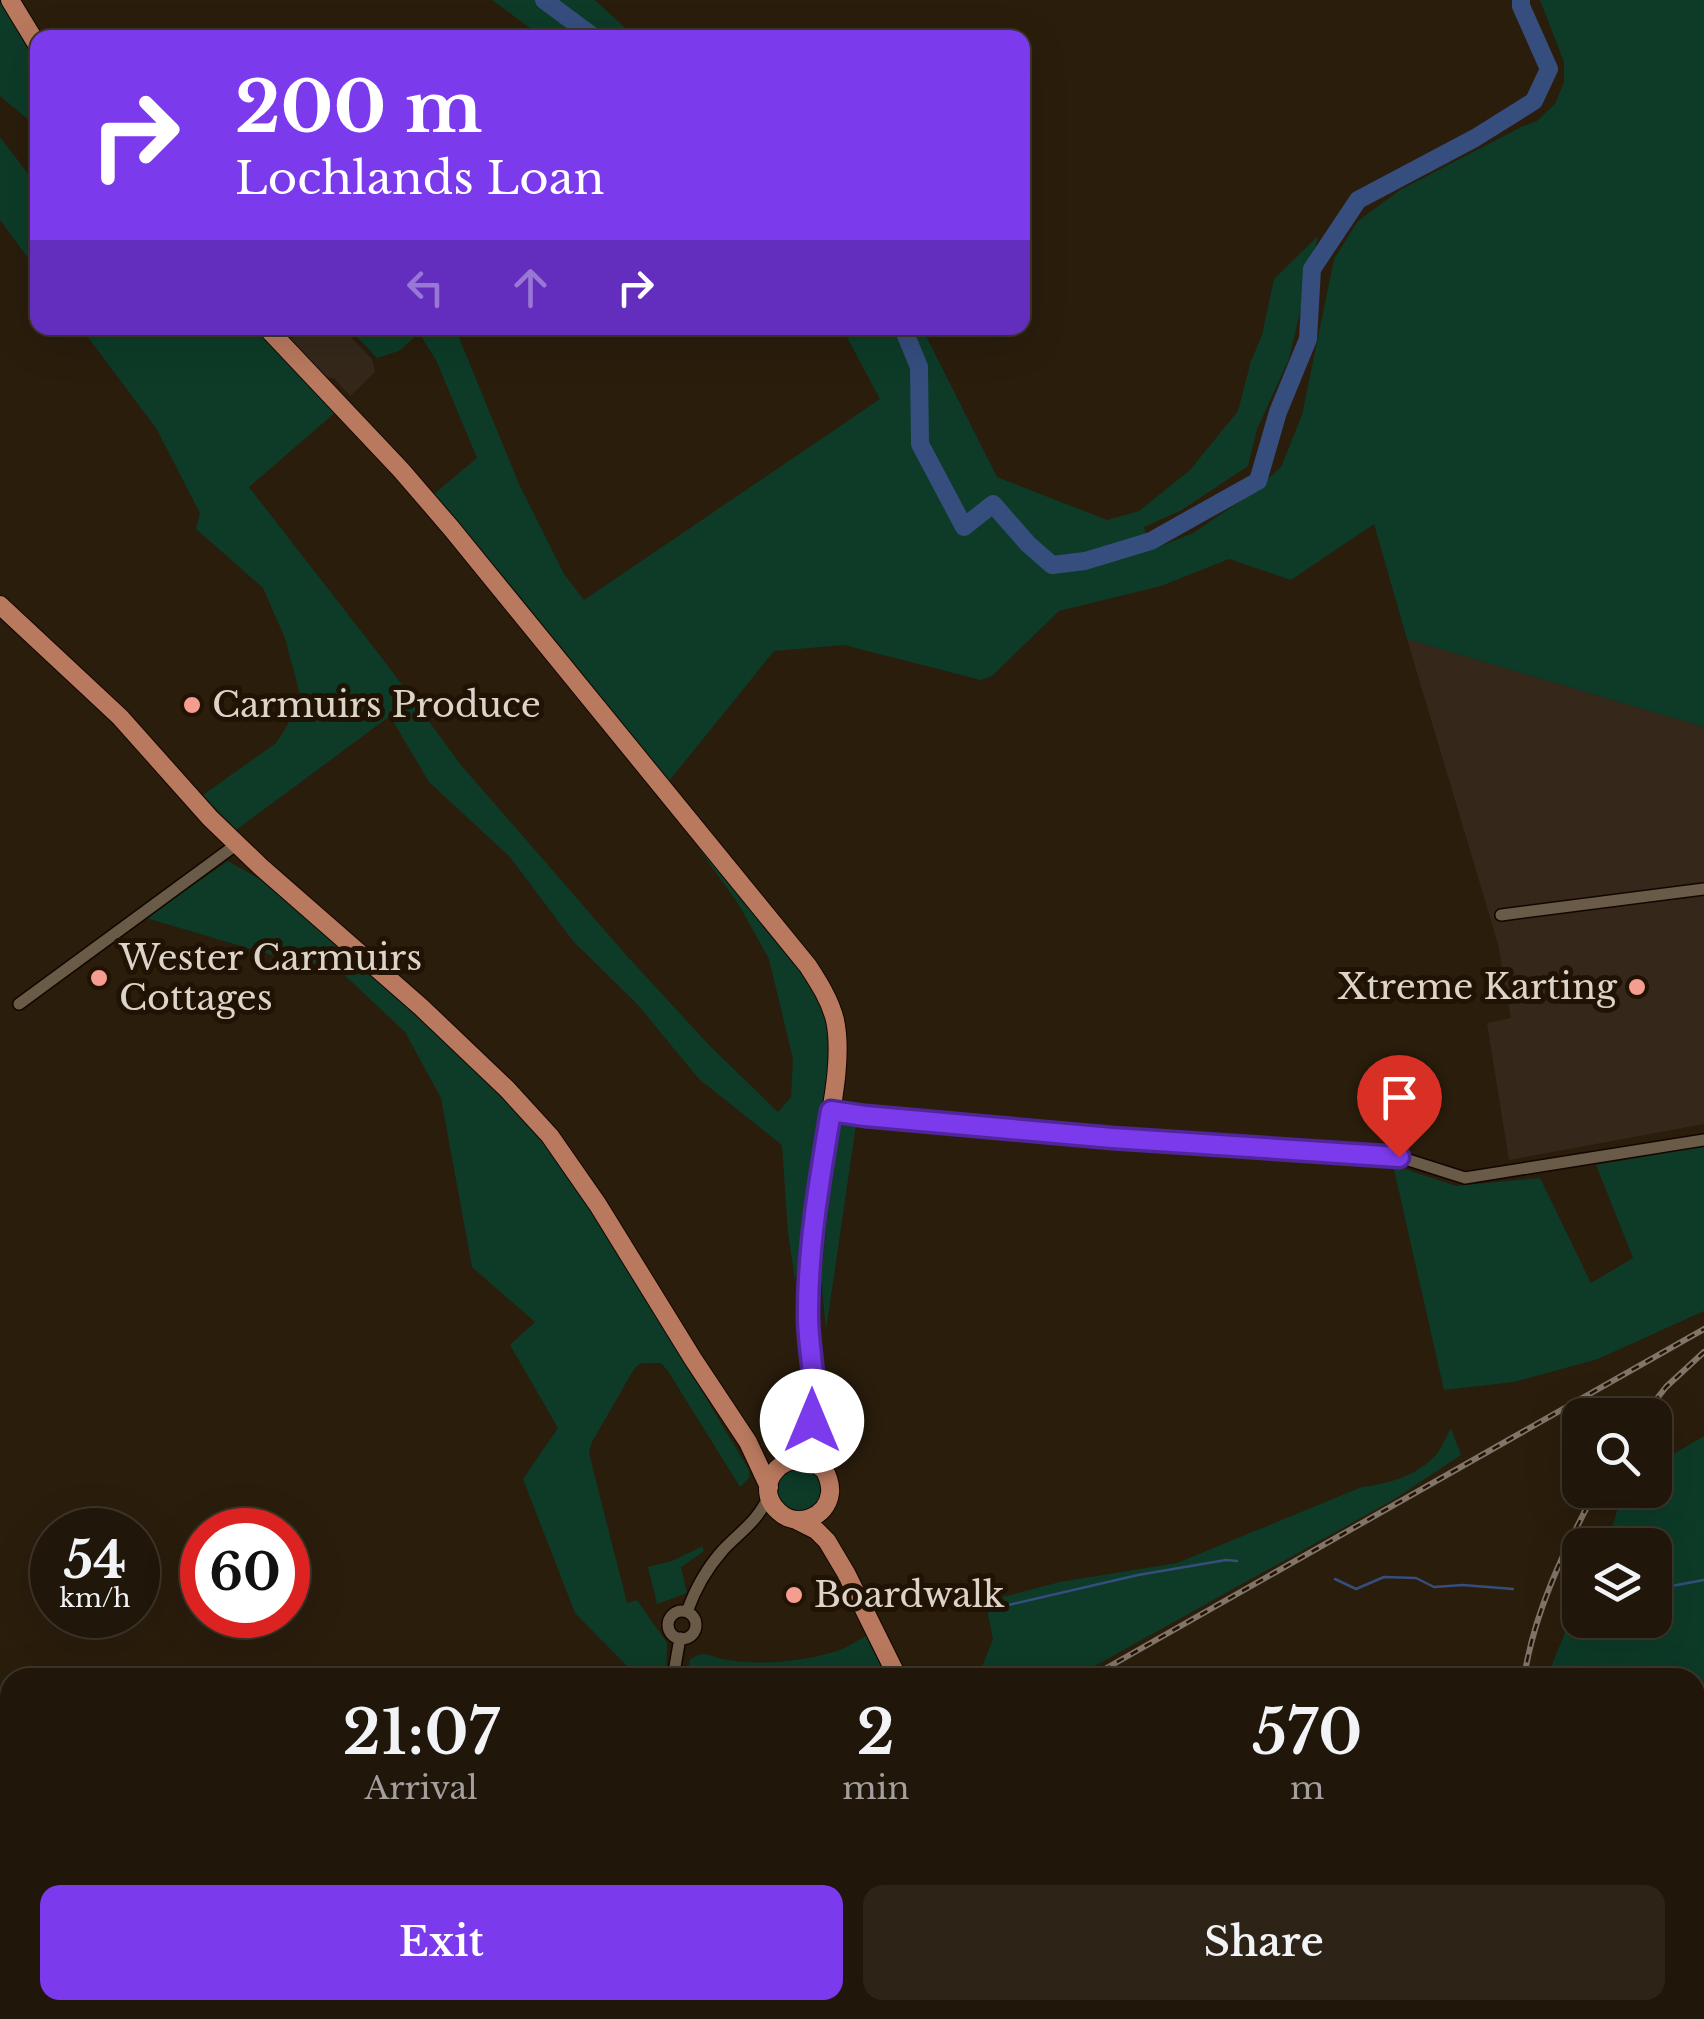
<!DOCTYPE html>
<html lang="en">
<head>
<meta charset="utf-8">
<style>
  :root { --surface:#201609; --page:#2d2317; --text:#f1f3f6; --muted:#a29f9c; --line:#3d352a; --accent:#7c3aed }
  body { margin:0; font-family:"Libre Baskerville",serif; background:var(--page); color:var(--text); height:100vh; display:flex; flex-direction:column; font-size:38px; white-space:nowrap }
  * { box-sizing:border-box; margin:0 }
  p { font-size:32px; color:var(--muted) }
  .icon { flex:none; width:55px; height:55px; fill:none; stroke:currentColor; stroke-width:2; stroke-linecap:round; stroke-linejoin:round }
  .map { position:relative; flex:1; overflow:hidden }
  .sheet { position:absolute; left:0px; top:1668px; width:1705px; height:352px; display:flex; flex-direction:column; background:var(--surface); border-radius:30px 30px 0 0; box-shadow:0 10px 40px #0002,0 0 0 2px var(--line) }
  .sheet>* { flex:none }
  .hud { position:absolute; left:30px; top:30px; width:1000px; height:305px; border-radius:20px; box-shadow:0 10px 40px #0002,0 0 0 2px var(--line); background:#7c3aed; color:#fff; overflow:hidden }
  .tools { position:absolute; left:1562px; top:1398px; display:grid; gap:20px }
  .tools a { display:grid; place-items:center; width:110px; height:110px; border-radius:20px; background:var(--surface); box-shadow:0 10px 40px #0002,0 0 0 2px var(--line); font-size:50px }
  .speed { position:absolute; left:30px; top:1508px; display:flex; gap:20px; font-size:50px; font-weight:700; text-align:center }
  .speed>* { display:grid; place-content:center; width:130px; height:130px; border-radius:50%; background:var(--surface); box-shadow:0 10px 40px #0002,0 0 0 2px var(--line); line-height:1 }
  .speed small { font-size:25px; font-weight:400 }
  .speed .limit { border:15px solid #d22; background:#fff; color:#111 }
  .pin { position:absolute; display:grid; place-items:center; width:85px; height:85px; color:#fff; margin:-102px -42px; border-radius:50% 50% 50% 0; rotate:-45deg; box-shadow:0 0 10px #0007 }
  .pin .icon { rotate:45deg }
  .me { position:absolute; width:110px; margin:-55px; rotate:0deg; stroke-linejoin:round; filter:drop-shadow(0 0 8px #0008) }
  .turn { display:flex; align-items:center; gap:35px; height:210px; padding:0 40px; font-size:45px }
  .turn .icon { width:130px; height:130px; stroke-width:2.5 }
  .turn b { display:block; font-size:70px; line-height:85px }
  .lanes { display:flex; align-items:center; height:95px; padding:0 40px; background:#0003; justify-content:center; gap:50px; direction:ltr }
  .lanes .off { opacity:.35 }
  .eta { display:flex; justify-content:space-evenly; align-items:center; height:170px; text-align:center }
  .eta b { font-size:60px; font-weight:600; line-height:70px }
  .primary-button { display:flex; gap:20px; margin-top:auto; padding:20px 40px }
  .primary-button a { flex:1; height:115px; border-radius:20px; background:var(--accent); color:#fff; font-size:40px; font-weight:600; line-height:115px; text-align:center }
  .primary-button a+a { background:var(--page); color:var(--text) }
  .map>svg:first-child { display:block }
</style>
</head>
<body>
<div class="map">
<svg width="1704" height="2019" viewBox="0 0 1704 2019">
  <rect width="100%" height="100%" fill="#2a1d0c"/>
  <path fill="#35281b" d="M301,328H342L372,359L375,372L350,396L334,378L324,377L289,341Z
    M1407,639L1704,727V1124L1509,1160L1487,1023L1511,1018L1498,944Z
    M1400,2010H1494L1503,2019H1395Z"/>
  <path fill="#0d3b28" d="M0,0L37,65V127L0,96Z
    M492,0H595L635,37H542Z
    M1540,0H1704V727L1407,639L1374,524L1291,580L1229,559L1161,586L1059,611L992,676L981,680L844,645L774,651L669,781L434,494L477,458L436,360L419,333L399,351L377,358L349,328H455L519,484L564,574L584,600L880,399L842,328H922L997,477L1107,520L1139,511L1190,470L1238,411L1251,361L1262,335L1274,279L1318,236L1289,359L1257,429L1248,466L1180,511L1144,527L1151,550L1193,533L1248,496L1281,467L1302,415L1334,259L1358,221L1400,190L1521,127L1537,121L1555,104L1564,82V62Z
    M0,137L29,175L37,173V270L0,220Z
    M81,328H255L337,411L249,487L385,662L461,765L627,956L708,1044L778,1112L791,1097L793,1059L769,959L739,905L678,819L804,972C812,987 822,1003 827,1020C836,1056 824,1092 818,1127C809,1178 805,1229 795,1280L788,1233L782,1145L699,1079L637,1004L573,941L510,857L429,782L390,716L236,830L203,795L276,743L302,702L285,638L263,588L196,529L200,513L156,428Z
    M228,861L270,885L393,993L474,1070L551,1146L578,1184L749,1470V1478L740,1487L668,1371L661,1363H641L634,1369L592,1442L589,1453L627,1603L637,1600L667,1643L666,1677H628V1667L575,1613L523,1479L558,1428L510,1345L535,1322L472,1267L441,1098L405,1032L338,969L271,955L146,918Z
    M847,1124L856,1125L826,1330L821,1279L835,1141L838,1127Z
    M1704,1146V1311L1598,1359L1514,1382L1444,1390L1393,1165L1456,1186L1540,1178L1591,1283L1633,1258L1596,1165Z
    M1451,1428L1461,1455L1393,1500L1075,1677H978L993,1639L988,1615L991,1600L1060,1582L1177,1563L1362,1487C1388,1484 1416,1476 1435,1456C1442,1449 1446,1436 1451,1428Z
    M1704,1436V2019H1576L1572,2010H1695V1678L1547,1677L1568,1625L1580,1606V1620H1655V1545H1607L1623,1490H1655V1465Z
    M777 1489a22 22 0 1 1 44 0a22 22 0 1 1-44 0Z
    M703,1546V1552L681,1567L687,1593L657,1604L648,1567L672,1561Z
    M866,1636L886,1677H686L690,1660C705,1648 711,1658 727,1660C757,1665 800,1662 830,1653C843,1650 855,1642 866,1636Z
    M0,1732L10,1761V1839L0,1827Z
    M12,2010H76L65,2019H15Z
    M206,2010H856L854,2019H206Z"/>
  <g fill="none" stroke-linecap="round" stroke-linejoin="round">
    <path stroke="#354e7e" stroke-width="2.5" d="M1335,1579L1356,1589L1384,1577L1416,1578L1434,1587L1463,1585L1513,1589
      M1655,1589L1704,1580
      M1000,1607L1138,1575L1226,1560L1237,1561"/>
    <path stroke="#354e7e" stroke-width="18" d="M544,0L595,38
      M903,328L919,367L920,444L964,527L993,504L1028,544L1052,565L1085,561L1151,541L1258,481L1278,412L1308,339L1312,269L1358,200L1475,138L1534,101L1549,69L1521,6V0"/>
    <defs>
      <path id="street" d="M1501,915L1704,889
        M19,1004L237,844
        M831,1111L865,1116L1112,1138L1399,1157L1465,1178L1704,1140
        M668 1625a14 14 0 1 1 28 0a14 14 0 1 1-28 0Z
        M687,1612C695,1589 707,1568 723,1550C742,1530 756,1523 769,1496
        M673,1678L680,1638
        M0,1841L10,1852
        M913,2010L918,2019
        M1058,2010L1066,2019
        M151,2019L152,2010"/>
      <path id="primary" d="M10,0L38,46
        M267,328L401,470L451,528L808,966C819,983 830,1000 835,1020C843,1058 831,1110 825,1148C817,1193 810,1239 808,1284C807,1318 811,1350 813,1383C815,1403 811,1424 814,1444C816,1461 832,1475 830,1493C827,1518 796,1529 778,1511C749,1483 789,1441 823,1469
        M0,605L120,717L210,818L261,867L421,1007L507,1089L550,1136L598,1205L693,1359L748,1442L769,1487
        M796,1520L816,1530L827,1541L846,1573L898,1678
        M1086,2010L1094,2019"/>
    </defs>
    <use href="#street" stroke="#120700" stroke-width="14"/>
    <use href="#primary" stroke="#120700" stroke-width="20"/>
    <use href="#street" stroke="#6a5a48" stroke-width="11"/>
    <use href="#primary" stroke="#b8795e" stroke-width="18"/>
    <defs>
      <path id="rail" d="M1644,1415L1666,1387L1704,1352
        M1089,1678L1704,1329
        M1524,1678C1534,1612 1565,1548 1596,1490
        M0,1906L10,1908
        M1509,2010L1518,2019
        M1562,2010L1566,2019"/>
    </defs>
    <use href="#rail" stroke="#807568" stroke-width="6"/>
    <use href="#rail" stroke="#211304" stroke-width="2.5" stroke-dasharray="8" stroke-linecap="butt"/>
  </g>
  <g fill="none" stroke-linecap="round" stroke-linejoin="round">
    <defs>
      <path id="route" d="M812,1421C819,1385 807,1348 808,1312C808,1245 820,1177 831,1111L865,1116L1112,1138L1399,1157"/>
    </defs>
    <use href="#route" stroke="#51269a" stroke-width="25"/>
    <use href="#route" stroke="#7c3aed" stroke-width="18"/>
  </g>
  <g fill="#f59d8e" stroke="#211304" stroke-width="4">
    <circle cx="192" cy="705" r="10"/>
    <circle cx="99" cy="978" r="10"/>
    <circle cx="1637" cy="987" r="10"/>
    <circle cx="794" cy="1595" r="10"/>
  </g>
  <g text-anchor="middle" stroke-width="10" stroke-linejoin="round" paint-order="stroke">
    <g font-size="35" fill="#dcd3c9" stroke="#211304" text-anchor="start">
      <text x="212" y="717">Carmuirs Produce</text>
      <text x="119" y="970">Wester Carmuirs<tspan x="119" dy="40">Cottages</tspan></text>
      <text x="1617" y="999" text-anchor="end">Xtreme Karting</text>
      <text x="814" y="1607">Boardwalk</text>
    </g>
  </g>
</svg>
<div class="tools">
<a><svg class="icon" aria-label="search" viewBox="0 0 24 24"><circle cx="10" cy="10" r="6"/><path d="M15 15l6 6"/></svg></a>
<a><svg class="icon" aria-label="layers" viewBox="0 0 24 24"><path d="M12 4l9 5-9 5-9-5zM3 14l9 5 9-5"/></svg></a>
</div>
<div class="speed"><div>54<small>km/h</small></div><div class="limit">60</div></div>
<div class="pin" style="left:1399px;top:1157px;background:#d93025"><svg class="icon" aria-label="arrive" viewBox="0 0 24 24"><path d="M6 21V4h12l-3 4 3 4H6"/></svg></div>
<svg class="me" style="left:812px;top:1421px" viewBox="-20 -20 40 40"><circle r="19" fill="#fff"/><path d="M0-13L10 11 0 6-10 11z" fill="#7c3aed"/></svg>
<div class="hud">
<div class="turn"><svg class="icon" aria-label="right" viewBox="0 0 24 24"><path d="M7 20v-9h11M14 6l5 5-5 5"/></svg><div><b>200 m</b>Lochlands Loan</div></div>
<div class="lanes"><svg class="icon off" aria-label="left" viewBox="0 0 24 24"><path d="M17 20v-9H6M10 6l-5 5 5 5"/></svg><svg class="icon off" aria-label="ahead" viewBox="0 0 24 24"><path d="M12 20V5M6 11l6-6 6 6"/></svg><svg class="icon" aria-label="right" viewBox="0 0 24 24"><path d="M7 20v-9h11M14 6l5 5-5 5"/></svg></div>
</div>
<section class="sheet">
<div class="eta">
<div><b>21:07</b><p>Arrival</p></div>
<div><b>2</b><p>min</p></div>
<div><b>570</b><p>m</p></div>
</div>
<div class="primary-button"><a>Exit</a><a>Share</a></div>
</section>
</div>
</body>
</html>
